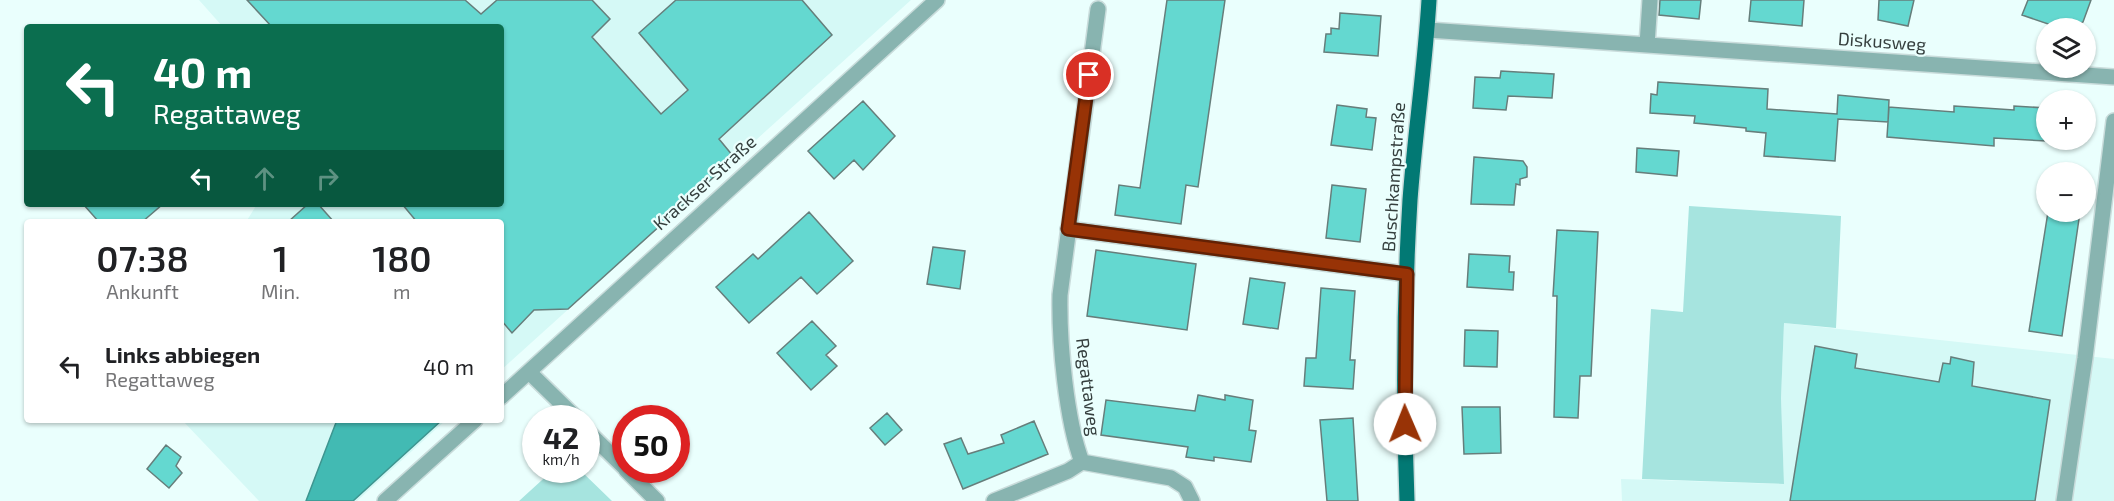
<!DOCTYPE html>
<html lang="de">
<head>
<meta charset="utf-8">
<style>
  :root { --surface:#fff; --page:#f6f6f6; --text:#202124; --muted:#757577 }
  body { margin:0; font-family:"Exo 2",sans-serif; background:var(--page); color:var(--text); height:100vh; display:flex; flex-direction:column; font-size:22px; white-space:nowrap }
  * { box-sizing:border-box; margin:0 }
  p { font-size:20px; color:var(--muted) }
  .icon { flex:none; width:33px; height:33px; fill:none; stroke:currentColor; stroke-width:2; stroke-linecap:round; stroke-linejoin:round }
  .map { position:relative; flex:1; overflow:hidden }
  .sheet { position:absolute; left:24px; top:219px; width:480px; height:204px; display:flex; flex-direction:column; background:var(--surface); border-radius:6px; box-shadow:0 2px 4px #0004 }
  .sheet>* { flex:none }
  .hud { position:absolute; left:24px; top:24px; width:480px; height:183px; border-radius:6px; box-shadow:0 2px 4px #0004; background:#0b6e4f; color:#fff; overflow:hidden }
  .fabs { position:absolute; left:2036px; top:18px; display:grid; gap:12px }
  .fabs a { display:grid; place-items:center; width:60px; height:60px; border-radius:50%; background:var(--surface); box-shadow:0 2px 4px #0004; font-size:30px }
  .speed { position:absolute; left:522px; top:405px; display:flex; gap:12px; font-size:30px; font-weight:700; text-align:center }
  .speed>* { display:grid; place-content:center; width:78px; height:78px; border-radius:50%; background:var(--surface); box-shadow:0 2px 4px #0004; line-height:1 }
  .speed small { font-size:15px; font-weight:400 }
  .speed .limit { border:9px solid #d22; background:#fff; color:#111 }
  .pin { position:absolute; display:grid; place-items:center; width:51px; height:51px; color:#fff; margin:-26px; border:3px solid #fff; border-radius:50%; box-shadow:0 2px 6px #0007 }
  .me { position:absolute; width:66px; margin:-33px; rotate:359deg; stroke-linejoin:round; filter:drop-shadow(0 0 4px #0008) }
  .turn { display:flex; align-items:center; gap:21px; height:126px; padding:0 30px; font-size:27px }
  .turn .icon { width:78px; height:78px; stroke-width:2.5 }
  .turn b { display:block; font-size:42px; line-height:51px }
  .lanes { display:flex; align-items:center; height:57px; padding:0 30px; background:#0003; justify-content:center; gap:30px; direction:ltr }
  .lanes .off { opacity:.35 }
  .eta { display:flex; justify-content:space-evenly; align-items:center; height:102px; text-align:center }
  .eta b { font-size:36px; font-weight:600; line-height:42px }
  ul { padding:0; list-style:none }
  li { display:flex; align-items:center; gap:18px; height:90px; padding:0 30px }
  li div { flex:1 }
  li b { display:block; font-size:22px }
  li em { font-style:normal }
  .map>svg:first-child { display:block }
</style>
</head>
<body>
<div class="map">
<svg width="2114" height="501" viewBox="0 0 2114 501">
  <rect width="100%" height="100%" fill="#eafffd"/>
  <path fill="#d5f9f6" d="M199,0H911L501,370V222H246L257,204H501V27H223Z
    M1784,323L2114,359V501H1622L1621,479L1784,484L1781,398Z
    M182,420H446L357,501H259Z"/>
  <path fill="#a6e4df" d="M1689,206L1841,216L1836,328L1784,323L1781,398L1784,484L1642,479L1651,309L1683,312Z
    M553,470H580L612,501H519Z"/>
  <path fill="#42bab3" stroke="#3e9590" stroke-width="1.5" d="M337,420H442L353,501H306Z"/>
  <path fill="#64d8d0" stroke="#667e7b" stroke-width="1.5" d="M247,0H465L481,14L497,0H592L610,19L592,37L661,114L688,90L639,33L676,0H802L832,35L719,139L733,156L715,176L568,309L534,310L512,333L501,320V222H417L402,204H501V27H272Z
    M1167,0H1225L1198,187L1186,185L1181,224L1115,215L1119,185L1140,188Z
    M1660,0H1701L1699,19L1659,15Z
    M1751,0H1804L1802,26L1749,21Z
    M1879,0H1914L1908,26L1878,20Z
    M2028,0H2091L2083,22L2070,28H2060L2022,15Z
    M1340,13L1381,16L1378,56L1324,52L1326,34H1331V28L1339,29Z
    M1501,71L1554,74L1552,98L1508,96L1506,110L1473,108L1475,77L1500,78Z
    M1658,82L1768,89L1767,109L1837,114L1838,95L1889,100L1888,122L1838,119L1835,161L1764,156L1766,133L1746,131V128L1694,123L1695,116L1650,113L1651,94L1657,95Z
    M863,101L895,136L863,170L854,160L834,179L808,151Z
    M1337,105L1367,109L1366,117L1376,118L1372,150L1331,145Z
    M1954,106L2014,110V106L2046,108V141L1994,138V146L1887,137L1889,107L1954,112Z
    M1637,148L1679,151L1677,176L1636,172Z
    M1474,157L1523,161L1527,167V177L1520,179V185L1516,184L1514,205L1471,204Z
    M1332,185L1366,189L1360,242L1326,238Z
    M83,204H163L142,222H99Z
    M308,204H318L334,222H288Z
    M809,212L853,261L817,294L801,277L749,323L716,287L753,254L758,259Z
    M2048,212H2080L2062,336L2029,331Z
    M1557,230L1598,232L1591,376H1580L1578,418L1554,417L1557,296H1553Z
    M933,247L965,251L960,289L927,284Z
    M1096,250L1196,264L1187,330L1087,316Z
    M1469,254L1510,256L1509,272H1514L1513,290L1467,287Z
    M1250,278L1285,283L1278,329L1243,324Z
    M1321,288L1355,291L1350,360H1355L1353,389L1304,386L1306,358H1316Z
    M812,321L836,346L826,355L837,366L811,390L777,353Z
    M1465,330L1498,331L1497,367L1464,366Z
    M1815,346L1857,354L1855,368L1939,382L1943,363L1950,364L1951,357L1974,362L1972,386L2050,400L2035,501H1790Z
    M1198,395L1225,400V395L1253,400L1249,430L1256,431L1251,462L1214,457V461L1186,457L1188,447L1101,435L1106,400L1195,411Z
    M1462,407H1500L1501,453L1464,454Z
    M887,413L902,430L885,445L870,428Z
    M1353,418L1358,501H1327L1320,420Z
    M1034,421L1048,454L963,489L944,444L961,438L968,454L1004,443L1001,435Z
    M166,445L181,457L176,466L182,473L169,488L147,469Z"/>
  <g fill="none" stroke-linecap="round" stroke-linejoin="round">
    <defs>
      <path id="minor" d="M1428,30L2114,77
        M1647,45L1650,0
        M1068,229L1407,274
        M529,372L576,418
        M501,397L937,0
        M586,430L626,469
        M1082,462C1066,420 1059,341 1060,295L1098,9
        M1082,462L1171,478L1185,487L1192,501
        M626,470L657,501
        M385,501L475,420
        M994,501L1068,471L1082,462
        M2064,501L2085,358L2114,121"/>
      <path id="major" d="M1407,501C1403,401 1404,300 1410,200C1415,133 1425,67 1429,0"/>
    </defs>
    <use href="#minor" stroke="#c9dcdb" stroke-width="18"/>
    <use href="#major" stroke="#c9dcdb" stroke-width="18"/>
    <use href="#minor" stroke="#88b4b0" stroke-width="15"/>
    <use href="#major" stroke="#027974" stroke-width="15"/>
  </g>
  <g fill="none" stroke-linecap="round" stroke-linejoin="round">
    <defs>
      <path id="route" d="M1089,75L1068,229L1407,274L1405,424"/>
    </defs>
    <use href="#route" stroke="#632104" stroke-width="15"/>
    <use href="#route" stroke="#983306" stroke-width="10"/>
  </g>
  <g text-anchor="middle" stroke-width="4.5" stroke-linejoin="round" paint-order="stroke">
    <g font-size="18" fill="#353f3e" stroke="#eafffd">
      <text transform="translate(1882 42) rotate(4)" y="6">Diskusweg</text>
      <text transform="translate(1394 177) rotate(-86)" y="6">Buschkampstraße</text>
      <text transform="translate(705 183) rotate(-42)" y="6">Krackser Straße</text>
      <text transform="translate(1088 387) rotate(83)" y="6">Regattaweg</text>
    </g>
  </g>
</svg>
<div class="fabs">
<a><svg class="icon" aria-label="layers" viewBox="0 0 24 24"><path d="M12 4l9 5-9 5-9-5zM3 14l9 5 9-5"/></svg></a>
<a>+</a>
<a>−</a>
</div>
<div class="speed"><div>42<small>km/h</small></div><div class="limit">50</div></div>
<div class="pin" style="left:1089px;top:75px;background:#d93025"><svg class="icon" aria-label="arrive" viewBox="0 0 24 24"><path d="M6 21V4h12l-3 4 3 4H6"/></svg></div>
<svg class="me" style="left:1405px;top:424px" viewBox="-20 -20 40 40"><circle r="19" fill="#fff"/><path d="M0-13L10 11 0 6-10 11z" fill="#983306"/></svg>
<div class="hud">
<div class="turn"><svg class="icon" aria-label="left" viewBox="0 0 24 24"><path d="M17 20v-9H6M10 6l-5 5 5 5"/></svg><div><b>40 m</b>Regattaweg</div></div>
<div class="lanes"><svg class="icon" aria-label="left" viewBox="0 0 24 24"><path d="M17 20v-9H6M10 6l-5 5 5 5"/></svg><svg class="icon off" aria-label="ahead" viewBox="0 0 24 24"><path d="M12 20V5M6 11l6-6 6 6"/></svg><svg class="icon off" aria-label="right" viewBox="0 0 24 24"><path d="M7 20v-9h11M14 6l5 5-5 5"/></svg></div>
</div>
<section class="sheet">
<div class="eta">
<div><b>07:38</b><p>Ankunft</p></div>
<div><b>1</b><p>Min.</p></div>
<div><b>180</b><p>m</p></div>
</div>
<ul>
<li><svg class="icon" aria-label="left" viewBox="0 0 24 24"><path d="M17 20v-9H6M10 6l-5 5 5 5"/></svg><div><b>Links abbiegen</b><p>Regattaweg</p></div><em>40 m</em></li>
</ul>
</section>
</div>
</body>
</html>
